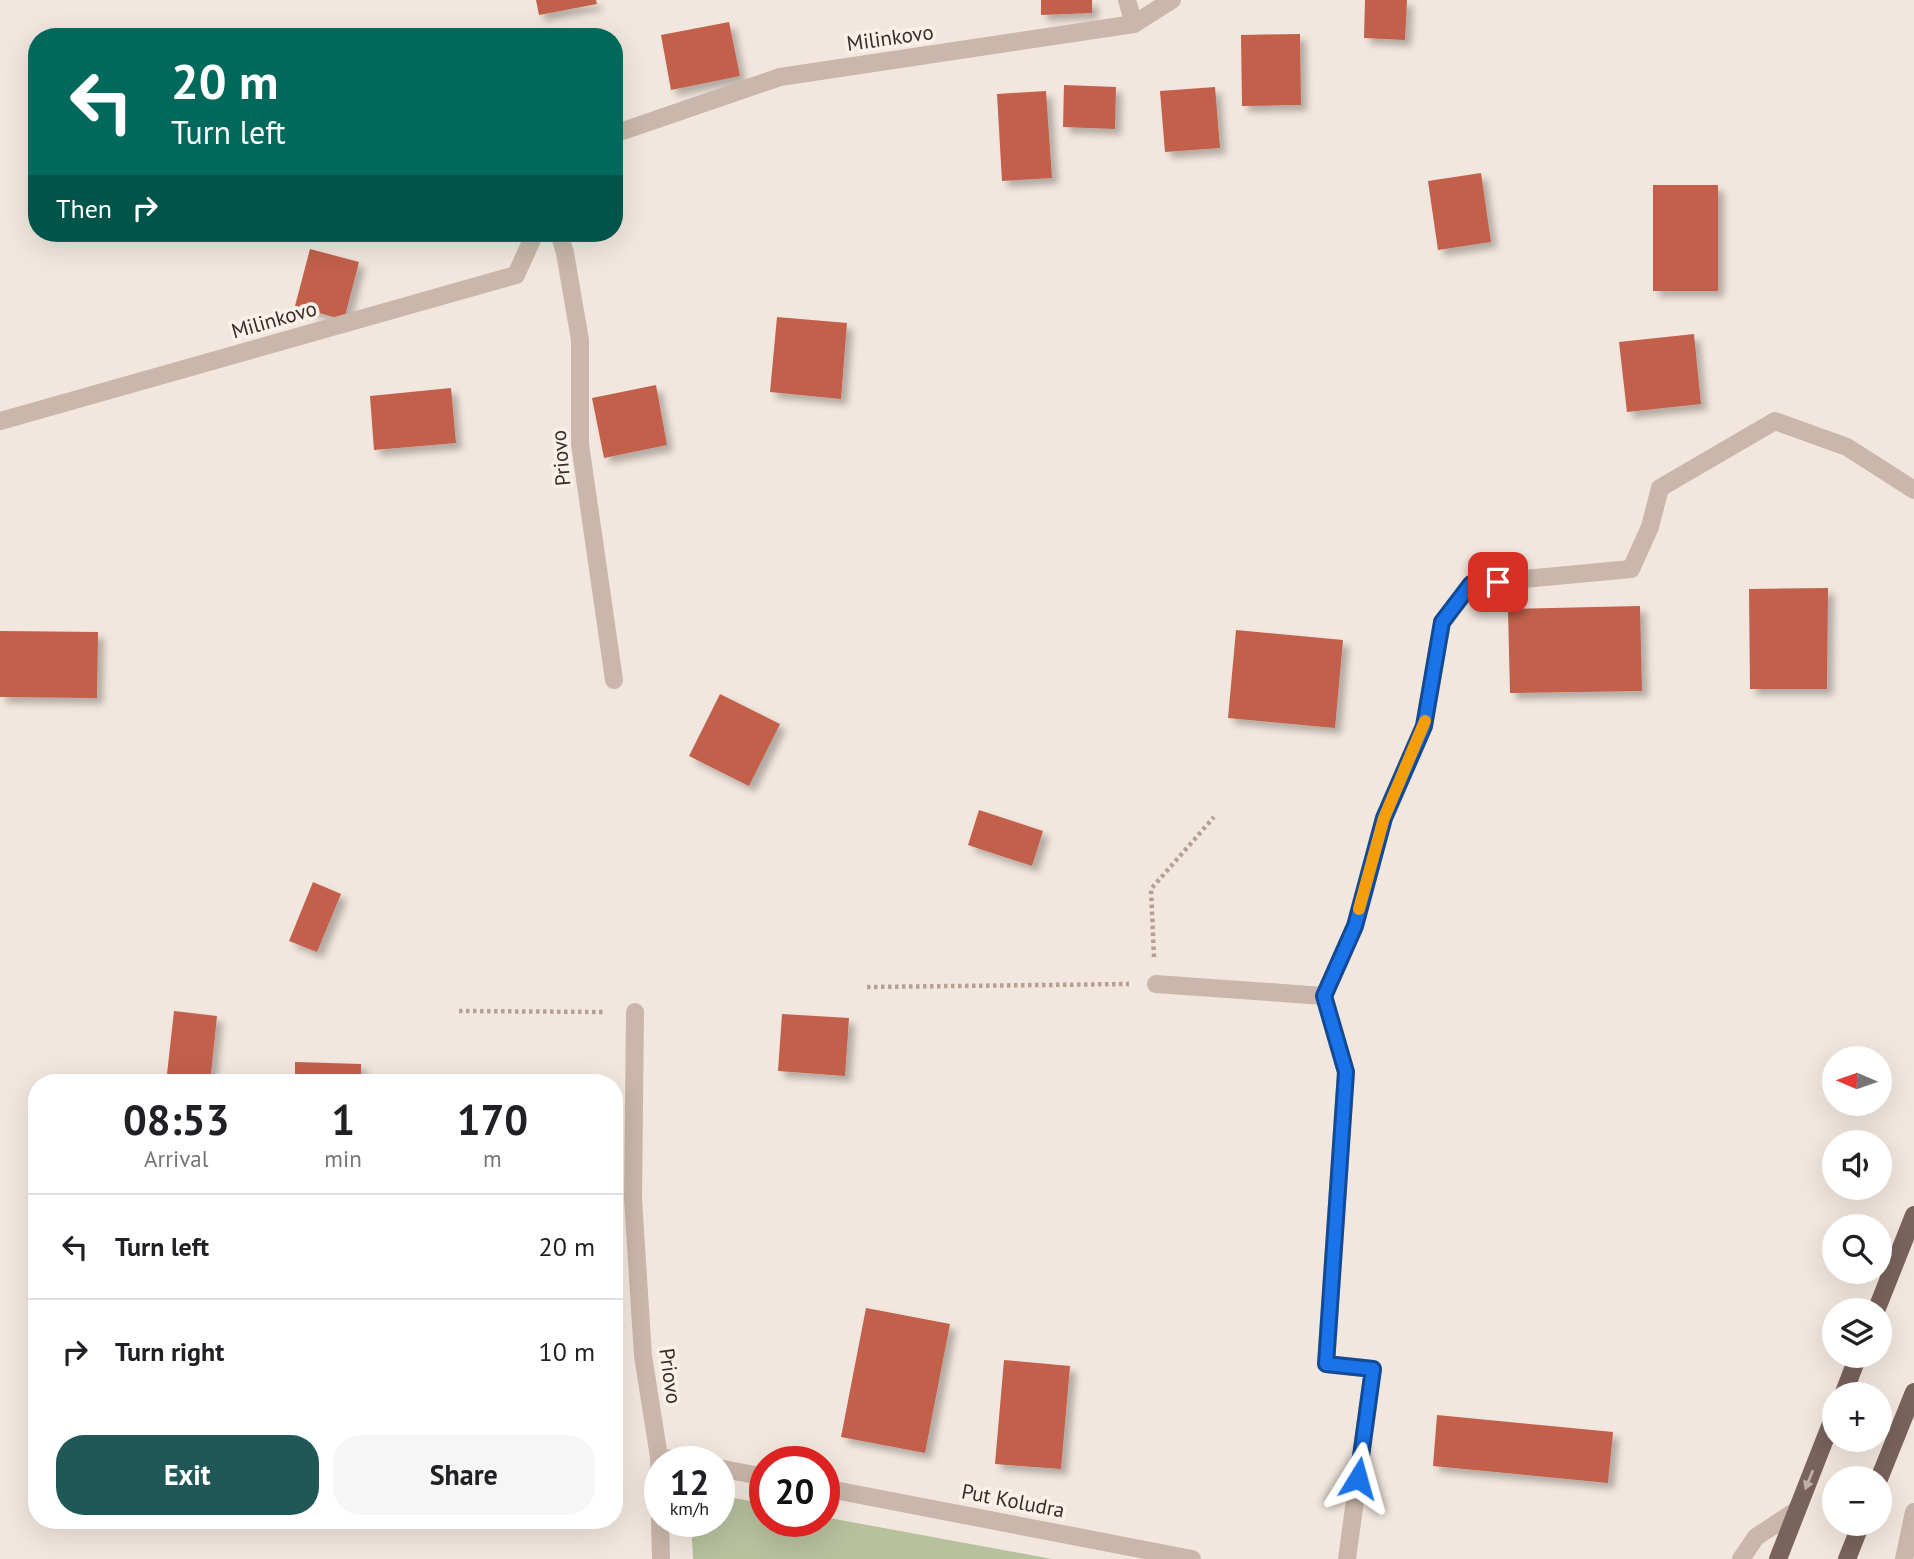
<!DOCTYPE html>
<html lang="en">
<head>
<meta charset="utf-8">
<style>
  :root { --surface:#fff; --page:#f6f6f6; --text:#202124; --muted:#757577; --line:#e0e0e0; --accent:#205858 }
  body { margin:0; font-family:"PT Sans",sans-serif; background:var(--page); color:var(--text); height:100vh; display:flex; flex-direction:column; font-size:26px; white-space:nowrap }
  * { box-sizing:border-box; margin:0 }
  p { font-size:23px; color:var(--muted) }
  .icon { flex:none; width:38px; height:38px; fill:none; stroke:currentColor; stroke-width:2; stroke-linecap:round; stroke-linejoin:round }
  .map { position:relative; flex:1; overflow:hidden }
  .sheet { position:absolute; left:28px; top:1074px; width:595px; height:455px; display:flex; flex-direction:column; background:var(--surface); border-radius:28px; box-shadow:0 7px 28px #0002 }
  .sheet>* { flex:none }
  .top-card { position:absolute; left:28px; top:28px; width:595px; height:214px; border-radius:28px; box-shadow:0 7px 28px #0002; background:#00695c; color:#fff; overflow:hidden }
  .needle { width:46px; rotate:272deg }
  .buttons { position:absolute; left:1822px; top:1046px; display:grid; gap:14px }
  .buttons a { display:grid; place-items:center; width:70px; height:70px; border-radius:50%; background:var(--surface); box-shadow:0 7px 28px #0002; font-size:35px }
  .speed { position:absolute; left:644px; top:1446px; display:flex; gap:14px; font-size:35px; font-weight:700; text-align:center }
  .speed>* { display:grid; place-content:center; width:91px; height:91px; border-radius:50%; background:var(--surface); box-shadow:0 7px 28px #0002; line-height:1 }
  .speed small { font-size:18px; font-weight:400 }
  .speed .limit { border:10px solid #d22; background:#fff; color:#111 }
  .pin { position:absolute; display:grid; place-items:center; width:60px; height:60px; color:#fff; margin:-30px; border-radius:14px; box-shadow:0 4px 10px #0006 }
  .me { position:absolute; width:77px; margin:-38px; rotate:8deg; stroke-linejoin:round; filter:drop-shadow(0 0 5px #0008) }
  .turn { display:flex; align-items:center; gap:24px; height:147px; padding:0 28px; font-size:32px }
  .turn .icon { width:91px; height:91px; stroke-width:2.5 }
  .turn b { display:block; font-size:49px; line-height:60px }
  .then { display:flex; align-items:center; height:66px; padding:0 28px; background:#0003; gap:14px; font-size:26px }
  .eta { display:flex; justify-content:space-evenly; align-items:center; height:119px; text-align:center }
  .eta b { font-size:42px; font-weight:600; line-height:49px }
  .cta { display:flex; gap:14px; margin-top:auto; padding:14px 28px }
  .cta a { flex:1; height:80px; border-radius:28px; background:var(--accent); color:#fff; font-size:28px; font-weight:600; line-height:80px; text-align:center }
  .cta a+a { background:var(--page); color:var(--text) }
  ul { padding:0; list-style:none }
  li { display:flex; align-items:center; gap:21px; height:105px; padding:0 28px; border-top:2px solid var(--line) }
  li div { flex:1 }
  li b { display:block; font-size:26px }
  li em { font-style:normal }
  .map>svg:first-child { display:block }
</style>
</head>
<body>
<div class="map">
<svg width="1914" height="1559" viewBox="0 0 1914 1559">
  <defs>
    <filter id="shadow"><feDropShadow dx="6" dy="6" stdDeviation="3.5" flood-color="#0004"/></filter>
  </defs>
  <rect width="100%" height="100%" fill="#f2e7de"/>
  <path fill="#b7c19e" d="M719,1495L765,1504V1521H824V1517L1052,1559H693L691,1521H719Z"/>
  <path fill="#c2604b" filter="url(#shadow)" d="M536,0H596L597,4L539,15Z
    M1041,0H1092V13L1041,15Z
    M1365,0H1407L1405,40L1364,38Z
    M729,22L740,76L671,90L661,35Z
    M1300,34L1301,105L1242,106L1241,35Z
    M1064,85L1116,87L1115,129L1063,127Z
    M1215,87L1220,148L1165,152L1160,91Z
    M1046,91L1052,178L1002,181L997,94Z
    M1481,173L1491,242L1438,250L1428,181Z
    M1653,185H1718V291H1653Z
    M310,249L359,262L344,320L295,306Z
    M777,317L847,323L841,399L770,392Z
    M1694,334L1701,404L1627,412L1619,342Z
    M656,385L667,445L604,458L592,398Z
    M451,388L456,443L374,450L370,396Z
    M1828,588L1827,689H1750L1749,589Z
    M1640,606L1642,691L1510,693L1508,609Z
    M1236,630L1343,640L1335,728L1228,718Z
    M0,631L98,632L97,698L0,697Z
    M720,694L780,724L749,786L689,756Z
    M979,810L1043,831L1032,866L968,845Z
    M313,882L341,894L317,952L289,941Z
    M174,1011L217,1016L210,1083H166Z
    M782,1014L849,1018L845,1076L778,1071Z
    M295,1062L361,1064V1083H295Z
    M866,1308L950,1324L925,1453L841,1437Z
    M1004,1360L1070,1366L1061,1469L995,1464Z
    M1437,1415L1613,1432L1608,1483L1433,1466Z"/>
  <g fill="none" stroke-linecap="round" stroke-linejoin="round">
    <path stroke="#b6a094" stroke-width="4.5" stroke-dasharray="3.5 3.5" stroke-linecap="butt" d="M1154,957L1151,889L1214,817
      M867,987L1129,984
      M459,1011L606,1012"/>
    <path stroke="#cab6aa" stroke-width="18" d="M1127,0L1134,24
      M559,233L565,253L580,340V444L614,680
      M1156,984L1324,996L1346,1072L1326,1364L1373,1369L1347,1559
      M1324,996L1355,926L1384,818L1424,726L1442,623L1471,584L1631,569L1650,527L1660,488L1775,421L1847,447L1914,490
      M1741,1559L1756,1537L1797,1510
      M1904,1559L1914,1512"/>
    <path stroke="#cab6aa" stroke-width="18" d="M614,134L780,77L1134,24L1172,0
      M0,421L516,275L535,233
      M635,1012L633,1199L643,1356L659,1457L660,1494
      M659,1457L683,1461
      M719,1468L765,1477
      M824,1488L1192,1559
      M660,1521L661,1559"/>
    <path stroke="#79635b" stroke-width="18" d="M1876,1311L1914,1215
      M1843,1395L1858,1356
      M1879,1479L1914,1392
      M1778,1559L1834,1416
      M1847,1559L1861,1524"/>
  </g>
  <defs><path id="oneway-solid" d="M-6-.8H1V-3.2L6.5 0L1 3.2V.8H-6Z" transform="scale(1.75)"/></defs>
  <use fill="#bfb1aa" href="#oneway-solid" transform="translate(1809 1480) rotate(112)"/>
  <g fill="none" stroke-linecap="round" stroke-linejoin="round">
    <defs>
      <path id="route" d="M1358,1478L1373,1369L1326,1364L1346,1072L1324,996L1355,926L1384,818L1424,726L1442,622L1471,584L1498,582"/>
    </defs>
    <use href="#route" stroke="#114b97" stroke-width="18"/>
    <use href="#route" stroke="#1a73e8" stroke-width="12"/>
    <path stroke="#f59e0b" stroke-width="12" d="M1359,909L1384,818L1425,721"/>
  </g>
  <g text-anchor="middle" stroke-width="7" stroke-linejoin="round" paint-order="stroke">
    <g font-size="21" fill="#372d29" stroke="#f9f1ea">
      <text transform="translate(890 38) rotate(-8)" y="7">Milinkovo</text>
      <text transform="translate(274 320) rotate(-16)" y="7">Milinkovo</text>
      <text transform="translate(561 458) rotate(-95)" y="7">Priovo</text>
      <text transform="translate(670 1376) rotate(82)" y="7">Priovo</text>
      <text transform="translate(1013 1501) rotate(11)" y="7">Put Koludra</text>
    </g>
  </g>
</svg>
<div class="buttons">
<a><svg class="needle" viewBox="-14 -14 28 28"><path d="M0-13l5 13h-10z" fill="#e53935"/><path d="M0 13l5-13h-10z" fill="#757577"/></svg></a>
<a><svg class="icon" aria-label="sound" viewBox="0 0 24 24"><path d="M4 9h4l5-4v14l-5-4H4zM17 9q2 3 0 6"/></svg></a>
<a><svg class="icon" aria-label="search" viewBox="0 0 24 24"><circle cx="10" cy="10" r="6"/><path d="M15 15l6 6"/></svg></a>
<a><svg class="icon" aria-label="layers" viewBox="0 0 24 24"><path d="M12 4l9 5-9 5-9-5zM3 14l9 5 9-5"/></svg></a>
<a>+</a>
<a>−</a>
</div>
<div class="speed"><div>12<small>km/h</small></div><div class="limit">20</div></div>
<div class="pin" style="left:1498px;top:582px;background:#d93025"><svg class="icon" aria-label="arrive" viewBox="0 0 24 24"><path d="M6 21V4h12l-3 4 3 4H6"/></svg></div>
<svg class="me" style="left:1358px;top:1478px" viewBox="-20 -20 40 40"><path d="M0-17L14 15 0 8-14 15z" fill="#1a73e8" stroke="#fff" stroke-width="4"/></svg>
<div class="top-card">
<div class="turn"><svg class="icon" aria-label="left" viewBox="0 0 24 24"><path d="M17 20v-9H6M10 6l-5 5 5 5"/></svg><div><b>20 m</b>Turn left</div></div>
<div class="then">Then<svg class="icon" aria-label="right" viewBox="0 0 24 24"><path d="M7 20v-9h11M14 6l5 5-5 5"/></svg></div>
</div>
<section class="sheet">
<div class="eta">
<div><b>08:53</b><p>Arrival</p></div>
<div><b>1</b><p>min</p></div>
<div><b>170</b><p>m</p></div>
</div>
<ul>
<li><svg class="icon" aria-label="left" viewBox="0 0 24 24"><path d="M17 20v-9H6M10 6l-5 5 5 5"/></svg><div><b>Turn left</b></div><em>20 m</em></li>
<li><svg class="icon" aria-label="right" viewBox="0 0 24 24"><path d="M7 20v-9h11M14 6l5 5-5 5"/></svg><div><b>Turn right</b></div><em>10 m</em></li>
</ul>
<div class="cta"><a>Exit</a><a>Share</a></div>
</section>
</div>
</body>
</html>
